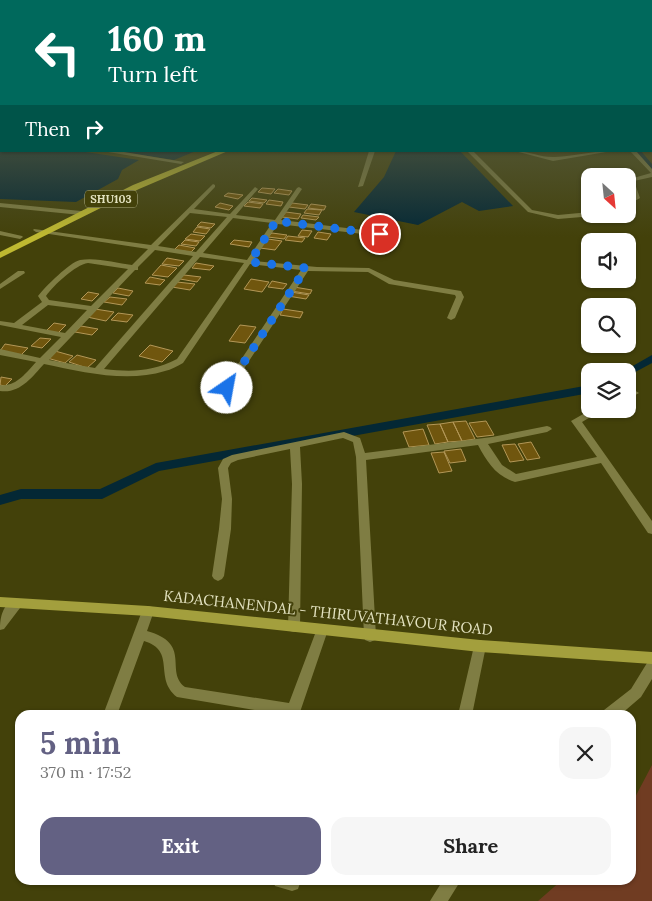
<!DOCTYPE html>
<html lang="en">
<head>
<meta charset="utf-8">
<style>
  :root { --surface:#fff; --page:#f6f6f6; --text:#222; --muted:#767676; --accent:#636183 }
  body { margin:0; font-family:Lora,serif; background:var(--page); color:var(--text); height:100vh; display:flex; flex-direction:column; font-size:19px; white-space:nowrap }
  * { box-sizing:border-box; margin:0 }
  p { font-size:16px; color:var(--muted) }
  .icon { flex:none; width:28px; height:28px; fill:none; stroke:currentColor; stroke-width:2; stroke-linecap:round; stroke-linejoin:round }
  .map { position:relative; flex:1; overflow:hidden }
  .side { position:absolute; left:15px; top:710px; width:621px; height:175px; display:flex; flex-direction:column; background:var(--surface); border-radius:15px; box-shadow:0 1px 4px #0004 }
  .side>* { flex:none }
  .top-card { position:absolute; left:0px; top:0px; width:652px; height:152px; box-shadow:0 1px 4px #0004; background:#00695c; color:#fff; overflow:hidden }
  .needle { width:32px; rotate:153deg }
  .controls { position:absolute; left:581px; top:168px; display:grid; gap:10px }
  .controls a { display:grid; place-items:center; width:55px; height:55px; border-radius:10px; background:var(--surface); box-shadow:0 1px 4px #0004; font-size:25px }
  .pin { position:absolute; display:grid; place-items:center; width:42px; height:42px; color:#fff; margin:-21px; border:2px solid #fff; border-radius:50%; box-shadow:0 1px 5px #0007 }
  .me { position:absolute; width:55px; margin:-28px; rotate:33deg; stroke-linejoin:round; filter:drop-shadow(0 0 4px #0008) }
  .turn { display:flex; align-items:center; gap:18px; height:105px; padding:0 25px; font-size:22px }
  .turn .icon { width:65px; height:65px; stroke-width:2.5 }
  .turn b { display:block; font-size:35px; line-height:42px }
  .then { display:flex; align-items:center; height:48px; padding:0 25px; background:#0003; gap:10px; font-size:19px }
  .round { display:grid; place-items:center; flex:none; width:52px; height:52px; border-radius:15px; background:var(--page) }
  .summary { display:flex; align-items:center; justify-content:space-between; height:85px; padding:0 25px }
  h1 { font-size:30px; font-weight:700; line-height:38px; color:var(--accent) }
  .primary-button { display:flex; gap:10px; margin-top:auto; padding:10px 25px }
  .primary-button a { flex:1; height:58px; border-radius:15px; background:var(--accent); color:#fff; font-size:20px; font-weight:700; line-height:58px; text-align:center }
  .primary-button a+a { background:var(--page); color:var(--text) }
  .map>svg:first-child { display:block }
</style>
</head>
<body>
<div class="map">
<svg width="652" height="901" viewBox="0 0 652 901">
  <rect width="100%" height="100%" fill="#43410a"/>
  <path fill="#703c22" d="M652,765V901H538L562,880H631V805Z"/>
  <path fill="#042835" d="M0,139L1,151H79L139,160L122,170L118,179L76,202L0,199Z
    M114,151H196L174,160Z
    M396,151H460L513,206L479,211L462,202L418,225L354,212L384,177Z"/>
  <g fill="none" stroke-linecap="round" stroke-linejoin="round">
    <path fill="#042835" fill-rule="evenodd" d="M634,151H641L652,164V170Z
      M652,355V363L628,376V371H624Z
      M590,385V393L159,471L102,499H21L0,505V495L21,489H100L156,463Z"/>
  </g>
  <path fill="#70560e" stroke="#b39757" d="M262,188L275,189L271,194L258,192Z
    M278,189L292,191L289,195L274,193Z
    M228,193L243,195L238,199L224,196Z
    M252,198L267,200L264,203L249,201Z
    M269,200L283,202L281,206L266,204Z
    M248,202L263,204L260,208L244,206Z
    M220,203L233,206L229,210L215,207Z
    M292,203L308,205L305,209L289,207Z
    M311,204L326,206L324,210L308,208Z
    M307,209L322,210L319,215L304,213Z
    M286,212L301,214L298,219L282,217Z
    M303,215L319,217L316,220L301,218Z
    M201,222L215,224L211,228L197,226Z
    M197,227L210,229L206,234L193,232Z
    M302,230L312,231L308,237L298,236Z
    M318,232L331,234L327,240L314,238Z
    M272,233L287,235L284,239L268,237Z
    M191,234L205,236L200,241L185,239Z
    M288,236L305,238L302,242L285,240Z
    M268,239L282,241L275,250L260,248Z
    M185,240L199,242L196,246L181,244Z
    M234,240L252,242L249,247L230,244Z
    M179,245L195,248L191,252L174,250Z
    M167,258L184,261L179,266L162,264Z
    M196,263L214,266L210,270L192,268Z
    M161,265L177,268L168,277L152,275Z
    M184,275L201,277L197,282L180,279Z
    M150,277L165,280L160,285L145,283Z
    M251,279L269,282L262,292L244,289Z
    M272,281L287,284L283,289L268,287Z
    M177,282L195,284L190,290L172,287Z
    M294,287L312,290L310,294L291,291Z
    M118,288L133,291L129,296L113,293Z
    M88,292L99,294L92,301L81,299Z
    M291,292L309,295L306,299L288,296Z
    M110,297L127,299L122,305L104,302Z
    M95,309L114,312L106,321L87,317Z
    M283,309L303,312L300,318L280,315Z
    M118,313L133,315L127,322L111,320Z
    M54,323L66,325L58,333L46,331Z
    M240,325L256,327L245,343L229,341Z
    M81,326L98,329L92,335L75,332Z
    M40,338L51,339L42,348L31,346Z
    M5,344L28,348L21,355L0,351Z
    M150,345L173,351L162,362L139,356Z
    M55,351L73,356L65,363L47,358Z
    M77,355L96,360L87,368L69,362Z
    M210,372L228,375L223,382L205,379Z
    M1,377L12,379L5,386L0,385Z
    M466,421L475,439L462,441L453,422Z
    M486,421L494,435L477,437L469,423Z
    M453,422L462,441L448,442L440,424Z
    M440,424L448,442L435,444L427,425Z
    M423,429L429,445L409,447L403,432Z
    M531,442L540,458L527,460L518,444Z
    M515,444L524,460L510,462L502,445Z
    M461,449L466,461L450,463L444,451Z
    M444,452L452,471L439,473L431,453Z"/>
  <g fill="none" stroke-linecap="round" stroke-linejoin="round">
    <path fill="#7f7d43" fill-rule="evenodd" d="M0,133L1,134V138L0,137Z
      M102,151H118L184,162L181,164Z
      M369,151H375L363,186L358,187Z
      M467,151H473L532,210L558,215L590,212V214H597L594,216L558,219L528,212Z
      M515,151C529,151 542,158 555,157C574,156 592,151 612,151L553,161Z
      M630,151H636L652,169V177L634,181L640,198L628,205V201L634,197L628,182L630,179L651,173Z
      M213,184L215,185V187L194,209L230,214L255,187L258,189L236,215L275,220L297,188L299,187L302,189L281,220L379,232L387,228H391V230L380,236L278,224L253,261L317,267L369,268L394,280L461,291L464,297L455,318L451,320L447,318L456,297L455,295L389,284L368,272L308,271L230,390H224L222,388L301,270L250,264L183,363C177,366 171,370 165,371C127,383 82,372 44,364C32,377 20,394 0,391V385C16,387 26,373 36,362L0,355V349L40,358L61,337L0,325V321L14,323L42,302L38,296C45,287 70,262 80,260C96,257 116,263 132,265L148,249L36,232L33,230L34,229L151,245ZM190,213L227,217L196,252L158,246ZM233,218L272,223L247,260L203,253ZM155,250L193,256L95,368L49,360L135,270H138V267ZM200,257L244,263L177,359C152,372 131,372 104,369ZM88,263L128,269L91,306L49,300L46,296C54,285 75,265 88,263ZM48,305L87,310L65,333L22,325Z
      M0,203L81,211L84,213L81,215L0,207Z
      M0,231L22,236L23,237L20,239L0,235Z
      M18,271H24L25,273L0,289V284Z
      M634,390L639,393L628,399V393Z
      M592,409H604L582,422L652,521V534L648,533L601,463L515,482C496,476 487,462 478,445L366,460L376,636L375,640L370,642L365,640L364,636L356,457L353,442L343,438L300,447L302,484L300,627L298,631L294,632L290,631L288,627L292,484L290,449L238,460L231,463L228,468L232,499L231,529L224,576L222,579L218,581L214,579L212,576L219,529L222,499L218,468L223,459L232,455L344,432L360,438L365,453L492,437L547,426L550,427L552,429L547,432L488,444L502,465L516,474L597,457L571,421Z
      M16,599L20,600L22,604L20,608L4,629L0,630C0,618 2,604 16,599Z
      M148,606L152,607L154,611L147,631C193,644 164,671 185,687L289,703L318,626L322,625L326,626L328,630L299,715H284L177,697C153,678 177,651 144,641L117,715H103L142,611L144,607Z
      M480,640L485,642L486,646L472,715H458L474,646L475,642Z
      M652,661V679L641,697L620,715H602L604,710L631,689L647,663Z
      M273,880H299L300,883L298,889L292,891L275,886Z
      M443,880H461L448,901H430Z"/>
    <path fill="#a39f3d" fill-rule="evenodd" d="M0,597L148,606L480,640L652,652V664L480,652L148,616L0,607Z"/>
    <path fill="#bfb931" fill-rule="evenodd" d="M218,151H228L139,189L0,258V252L133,185Z"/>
  </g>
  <linearGradient id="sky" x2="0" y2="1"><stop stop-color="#252406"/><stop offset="0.47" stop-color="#555a3e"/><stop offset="1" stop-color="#555a3e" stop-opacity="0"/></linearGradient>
  <rect width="652" height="237" fill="url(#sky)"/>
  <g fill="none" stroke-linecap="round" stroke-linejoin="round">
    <path stroke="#1a73e8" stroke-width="9" stroke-dasharray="0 16.2" d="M227,388L306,268L250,262L276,221L380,234"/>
  </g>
  <g text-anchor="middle" stroke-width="4" stroke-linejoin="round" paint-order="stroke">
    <rect fill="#43410a" stroke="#b3b289" stroke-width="1" x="85" y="190.5" width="52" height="17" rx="4"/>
    <g font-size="11" font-weight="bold" fill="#e3e2c0">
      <text x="111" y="203">SHU103</text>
    </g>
    <g font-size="15" fill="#e3e2c0" stroke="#43410a">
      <text transform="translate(328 613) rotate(6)" y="5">KADACHANENDAL - THIRUVATHAVOUR ROAD</text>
    </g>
  </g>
</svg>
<div class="controls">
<a><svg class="needle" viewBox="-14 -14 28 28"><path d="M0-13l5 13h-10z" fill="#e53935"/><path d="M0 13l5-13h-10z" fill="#767676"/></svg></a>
<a><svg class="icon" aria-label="sound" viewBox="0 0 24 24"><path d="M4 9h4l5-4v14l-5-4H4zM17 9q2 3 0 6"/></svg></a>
<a><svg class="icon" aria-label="search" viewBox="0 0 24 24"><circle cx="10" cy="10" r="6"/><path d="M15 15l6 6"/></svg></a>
<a><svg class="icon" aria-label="layers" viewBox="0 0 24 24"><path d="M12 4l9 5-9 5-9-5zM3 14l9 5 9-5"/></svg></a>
</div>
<div class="pin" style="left:380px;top:234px;background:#d93025"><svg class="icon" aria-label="arrive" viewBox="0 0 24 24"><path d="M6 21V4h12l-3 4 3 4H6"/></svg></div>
<svg class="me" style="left:227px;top:388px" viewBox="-20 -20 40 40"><circle r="19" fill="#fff"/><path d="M0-13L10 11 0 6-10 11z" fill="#1a73e8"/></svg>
<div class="top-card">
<div class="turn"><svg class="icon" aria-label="left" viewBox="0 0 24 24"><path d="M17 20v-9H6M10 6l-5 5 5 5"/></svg><div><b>160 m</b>Turn left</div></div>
<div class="then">Then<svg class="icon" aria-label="right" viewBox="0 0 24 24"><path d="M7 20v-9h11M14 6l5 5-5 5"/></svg></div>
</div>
<section class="side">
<div class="summary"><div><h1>5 min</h1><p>370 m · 17:52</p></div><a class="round"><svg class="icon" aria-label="close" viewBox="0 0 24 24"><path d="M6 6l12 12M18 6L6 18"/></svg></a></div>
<div class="primary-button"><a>Exit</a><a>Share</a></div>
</section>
</div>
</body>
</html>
